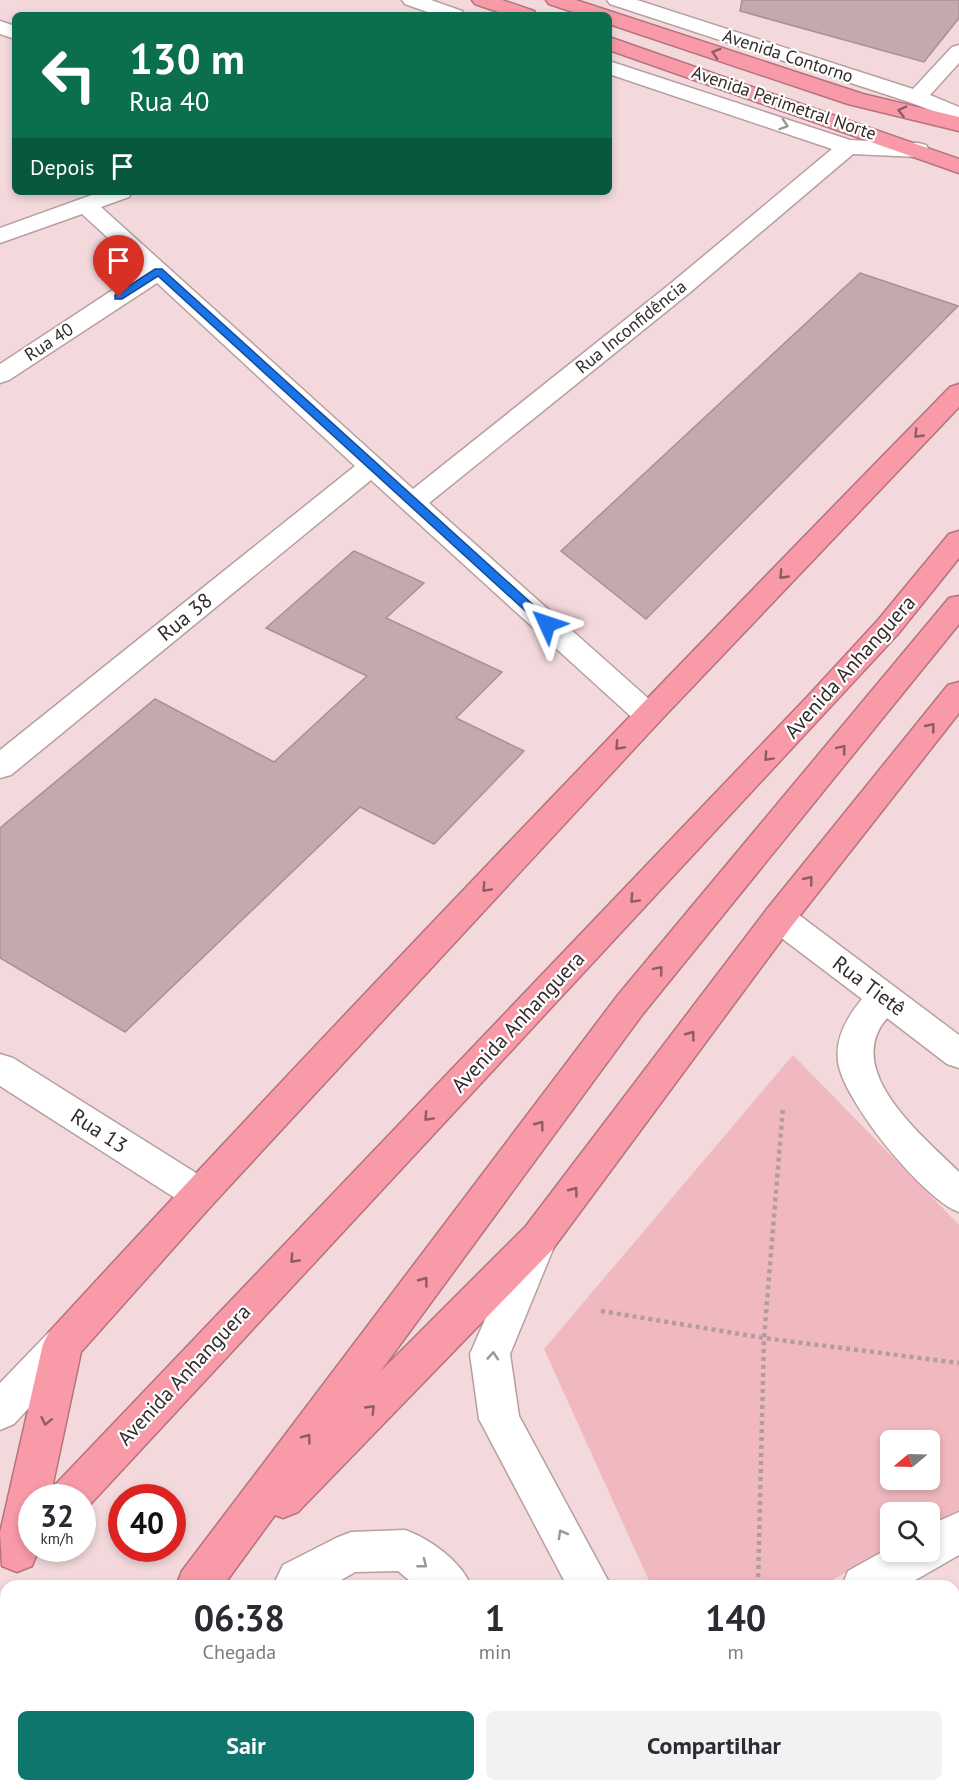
<!DOCTYPE html>
<html lang="pt">
<head>
<meta charset="utf-8">
<style>
  :root { --surface:#fff; --page:#f2f2f3; --text:#2b2b33; --muted:#7c7c81; --accent:#0f766e }
  body { margin:0; font-family:"PT Sans",sans-serif; background:var(--page); color:var(--text); height:100vh; display:flex; flex-direction:column; font-size:22px; white-space:nowrap }
  * { box-sizing:border-box; margin:0 }
  p { font-size:20px; color:var(--muted) }
  .icon { flex:none; width:33px; height:33px; fill:none; stroke:currentColor; stroke-width:2; stroke-linecap:round; stroke-linejoin:round }
  .map { position:relative; flex:1; overflow:hidden }
  .drawer { position:absolute; left:0px; top:1580px; width:960px; height:212px; display:flex; flex-direction:column; background:var(--surface); border-radius:18px 18px 0 0; box-shadow:0 3px 9px #0003 }
  .drawer>* { flex:none }
  .banner { position:absolute; left:12px; top:12px; width:600px; height:183px; border-radius:9px; box-shadow:0 3px 9px #0003; background:#0b6e4f; color:#fff; overflow:hidden }
  .needle { width:39px; rotate:251deg }
  .controls { position:absolute; left:880px; top:1430px; display:grid; gap:12px }
  .controls a { display:grid; place-items:center; width:60px; height:60px; border-radius:9px; background:var(--surface); box-shadow:0 3px 9px #0003; font-size:30px }
  .speed { position:absolute; left:18px; top:1484px; display:flex; gap:12px; font-size:30px; font-weight:700; text-align:center }
  .speed>* { display:grid; place-content:center; width:78px; height:78px; border-radius:50%; background:var(--surface); box-shadow:0 3px 9px #0003; line-height:1 }
  .speed small { font-size:15px; font-weight:400 }
  .speed .limit { border:9px solid #d22; background:#fff; color:#111 }
  .pin { position:absolute; display:grid; place-items:center; width:51px; height:51px; color:#fff; margin:-62px -26px; border-radius:50% 50% 50% 0; rotate:-45deg; box-shadow:0 0 6px #0007 }
  .pin .icon { rotate:45deg }
  .me { position:absolute; width:66px; margin:-33px; rotate:312deg; stroke-linejoin:round; filter:drop-shadow(0 0 4px #0008) }
  .turn { display:flex; align-items:center; gap:21px; height:126px; padding:0 18px; font-size:27px }
  .turn .icon { width:78px; height:78px; stroke-width:2.5 }
  .turn b { display:block; font-size:42px; line-height:51px }
  .then { display:flex; align-items:center; height:57px; padding:0 18px; background:#0003; gap:12px; font-size:22px }
  .eta { display:flex; justify-content:space-evenly; align-items:center; height:102px; text-align:center }
  .eta b { font-size:36px; font-weight:700; line-height:42px }
  .action { display:flex; gap:12px; margin-top:auto; padding:12px 18px }
  .action a { flex:1; height:69px; border-radius:9px; background:var(--accent); color:#fff; font-size:24px; font-weight:700; line-height:69px; text-align:center }
  .action a+a { background:var(--page); color:var(--text) }
  .map>svg:first-child { display:block }
</style>
</head>
<body>
<div class="map">
<svg width="959" height="1790" viewBox="0 0 959 1790">
  <rect width="100%" height="100%" fill="#f3d9dc"/>
  <path fill="#f0b9bf" fill-rule="evenodd" d="M793,1055L959,1225V1511L930,1527V1512H891V1548L823,1585H651L544,1349ZM891,1440H930V1479H891Z"/>
  <path fill="#c3aaad" stroke="#a99194" stroke-width="1.5" d="M742,0H959V18L924,62L740,11Z
    M860,273L958,306L646,619L561,551Z
    M354,551L424,583L386,618L502,672L456,718L524,751L434,844L360,807L125,1032L0,958V828L155,699L274,762L367,676L266,628Z"/>
  <g fill="none" stroke-linecap="round" stroke-linejoin="round">
    <defs>
      <path id="minor" d="M402,0H431L462,11L465,15H436L405,4Z
        M607,0H637L913,89L952,47L959,45V63L930,95L959,107V121L909,102L610,4Z
        M0,21L15,26V39L0,34Z
        M609,61L850,140L918,143L926,145L929,150L926,155L918,157L853,154L688,294L429,503L659,708L663,715L659,722L648,725L637,722L371,480L11,775L0,778V750L355,466L157,283L9,380L0,383V364L143,270L82,214L0,243V228L100,192H132L129,197L101,207L413,489L670,284L832,149L609,74Z
        M779,905L791,909L959,1035V1068L947,1064L887,1018C841,1071 924,1137 959,1172V1212C924,1200 842,1100 838,1061C835,1038 847,1017 862,999L767,927L762,918L767,909Z
        M0,1054L13,1058L212,1183L218,1194L212,1205L199,1210L186,1205L0,1086Z
        M537,1226L550,1230L556,1242L510,1354L519,1416L611,1586H567L479,1419L470,1354L524,1230Z
        M63,1326L77,1332L83,1344L77,1356L14,1424L0,1430V1383L49,1332Z
        M959,1512V1555L905,1586H842L848,1571L891,1547V1551H930V1525Z
        M405,1530C430,1539 461,1561 471,1586H416L398,1571L355,1572L331,1586H273L283,1565L336,1538L351,1532Z
        M113,1785H161L159,1790H111Z
        M531,1785H577L579,1790H533Z
        M676,1785H722L724,1790H678Z"/>
      <path id="highway" d="M472,0H502L534,11L537,15H507L475,4Z
        M546,0H576L863,94L959,117V131L848,104L609,24V15H582L549,4Z
        M609,37L959,159V173L609,50Z
        M959,384V407L659,722L212,1205L81,1352L52,1488L808,696L878,620L949,534L959,531V558L898,634L84,1511L82,1497H32V1548H39L32,1566L17,1572L2,1566L0,1533L43,1344L49,1332C344,1011 646,698 950,387Z
        M959,596V624L642,1015L380,1372L526,1226L767,909L948,685L959,682V713L791,927L552,1250L298,1512L283,1518L275,1515L223,1586H176L182,1571L618,995L949,598Z
        M6,1785H54L52,1790H4Z"/>
    </defs>
    <use href="#minor" stroke="#b79fa1" stroke-width="3"/>
    <use href="#highway" stroke="#b4737d" stroke-width="3"/>
    <path stroke="#b19da0" stroke-width="4.5" stroke-dasharray="4 4" stroke-linecap="butt" d="M601,1311L764,1338L959,1363
      M758,1585L764,1338L783,1107"/>
    <use href="#minor" fill="#fff" fill-rule="evenodd"/>
    <use href="#highway" fill="#f99aa8" fill-rule="evenodd"/>
  </g>
  <defs><path id="oneway-chevron" d="M-2-3.5L2.5 0L-2 3.5" fill="none" stroke-width="1.6" stroke-linecap="round" stroke-linejoin="round" transform="scale(1.5)"/></defs>
  <g stroke="#8d5d64">
    <use href="#oneway-chevron" transform="translate(716 53) rotate(-162)"/>
    <use href="#oneway-chevron" transform="translate(902 111) rotate(-166)"/>
    <use href="#oneway-chevron" transform="translate(918 434) rotate(134)"/>
    <use href="#oneway-chevron" transform="translate(783 575) rotate(134)"/>
    <use href="#oneway-chevron" transform="translate(931 727) rotate(-51)"/>
    <use href="#oneway-chevron" transform="translate(619 746) rotate(133)"/>
    <use href="#oneway-chevron" transform="translate(842 749) rotate(-51)"/>
    <use href="#oneway-chevron" transform="translate(768 757) rotate(133)"/>
    <use href="#oneway-chevron" transform="translate(809 880) rotate(-51)"/>
    <use href="#oneway-chevron" transform="translate(486 888) rotate(133)"/>
    <use href="#oneway-chevron" transform="translate(634 899) rotate(133)"/>
    <use href="#oneway-chevron" transform="translate(659 970) rotate(-50)"/>
    <use href="#oneway-chevron" transform="translate(691 1035) rotate(-53)"/>
    <use href="#oneway-chevron" transform="translate(428 1117) rotate(133)"/>
    <use href="#oneway-chevron" transform="translate(540 1125) rotate(-53)"/>
    <use href="#oneway-chevron" transform="translate(574 1191) rotate(-53)"/>
    <use href="#oneway-chevron" transform="translate(294 1259) rotate(133)"/>
    <use href="#oneway-chevron" transform="translate(424 1281) rotate(-53)"/>
    <use href="#oneway-chevron" transform="translate(371 1409) rotate(-46)"/>
    <use href="#oneway-chevron" transform="translate(46 1421) rotate(102)"/>
    <use href="#oneway-chevron" transform="translate(307 1438) rotate(-53)"/>
  </g>
  <g stroke="#9a9596">
    <use href="#oneway-chevron" transform="translate(784 125) rotate(18)"/>
    <use href="#oneway-chevron" transform="translate(493 1356) rotate(-86)"/>
    <use href="#oneway-chevron" transform="translate(562 1534) rotate(-119)"/>
    <use href="#oneway-chevron" transform="translate(423 1564) rotate(38)"/>
  </g>
  <path fill="#1a73e8" stroke="#114b97" stroke-width="1.5" d="M155,269H162L551,621V627H543L158,276L122,299H115V295Z"/>
  <g text-anchor="middle" stroke-width="4.5" stroke-linejoin="round" paint-order="stroke">
    <g font-size="18" fill="#342b2c" stroke="#fff">
      <text transform="translate(788 56) rotate(18)" y="6">Avenida Contorno</text>
      <text transform="translate(784 103) rotate(19)" y="6">Avenida Perimetral Norte</text>
      <text transform="translate(631 327) rotate(-39)" y="6">Rua Inconfidência</text>
      <text transform="translate(49 342) rotate(-33)" y="6">Rua 40</text>
    </g>
    <g font-size="21" fill="#342b2c" stroke="#fff">
      <text transform="translate(185 617) rotate(-39)" y="7">Rua 38</text>
      <text transform="translate(850 667) rotate(-48)" y="7">Avenida Anhanguera</text>
      <text transform="translate(869 986) rotate(37)" y="7">Rua Tietê</text>
      <text transform="translate(518 1022) rotate(-47)" y="7">Avenida Anhanguera</text>
      <text transform="translate(99 1131) rotate(33)" y="7">Rua 13</text>
      <text transform="translate(184 1375) rotate(-47)" y="7">Avenida Anhanguera</text>
    </g>
  </g>
</svg>
<div class="controls">
<a><svg class="needle" viewBox="-14 -14 28 28"><path d="M0-13l5 13h-10z" fill="#e53935"/><path d="M0 13l5-13h-10z" fill="#7c7c81"/></svg></a>
<a><svg class="icon" aria-label="search" viewBox="0 0 24 24"><circle cx="10" cy="10" r="6"/><path d="M15 15l6 6"/></svg></a>
</div>
<div class="speed"><div>32<small>km/h</small></div><div class="limit">40</div></div>
<div class="pin" style="left:119px;top:297px;background:#d93025"><svg class="icon" aria-label="arrive" viewBox="0 0 24 24"><path d="M6 21V4h12l-3 4 3 4H6"/></svg></div>
<svg class="me" style="left:547px;top:624px" viewBox="-20 -20 40 40"><path d="M0-17L14 15 0 8-14 15z" fill="#1a73e8" stroke="#fff" stroke-width="4"/></svg>
<div class="banner">
<div class="turn"><svg class="icon" aria-label="left" viewBox="0 0 24 24"><path d="M17 20v-9H6M10 6l-5 5 5 5"/></svg><div><b>130 m</b>Rua 40</div></div>
<div class="then">Depois<svg class="icon" aria-label="arrive" viewBox="0 0 24 24"><path d="M6 21V4h12l-3 4 3 4H6"/></svg></div>
</div>
<section class="drawer">
<div class="eta">
<div><b>06:38</b><p>Chegada</p></div>
<div><b>1</b><p>min</p></div>
<div><b>140</b><p>m</p></div>
</div>
<div class="action"><a>Sair</a><a>Compartilhar</a></div>
</section>
</div>
</body>
</html>
